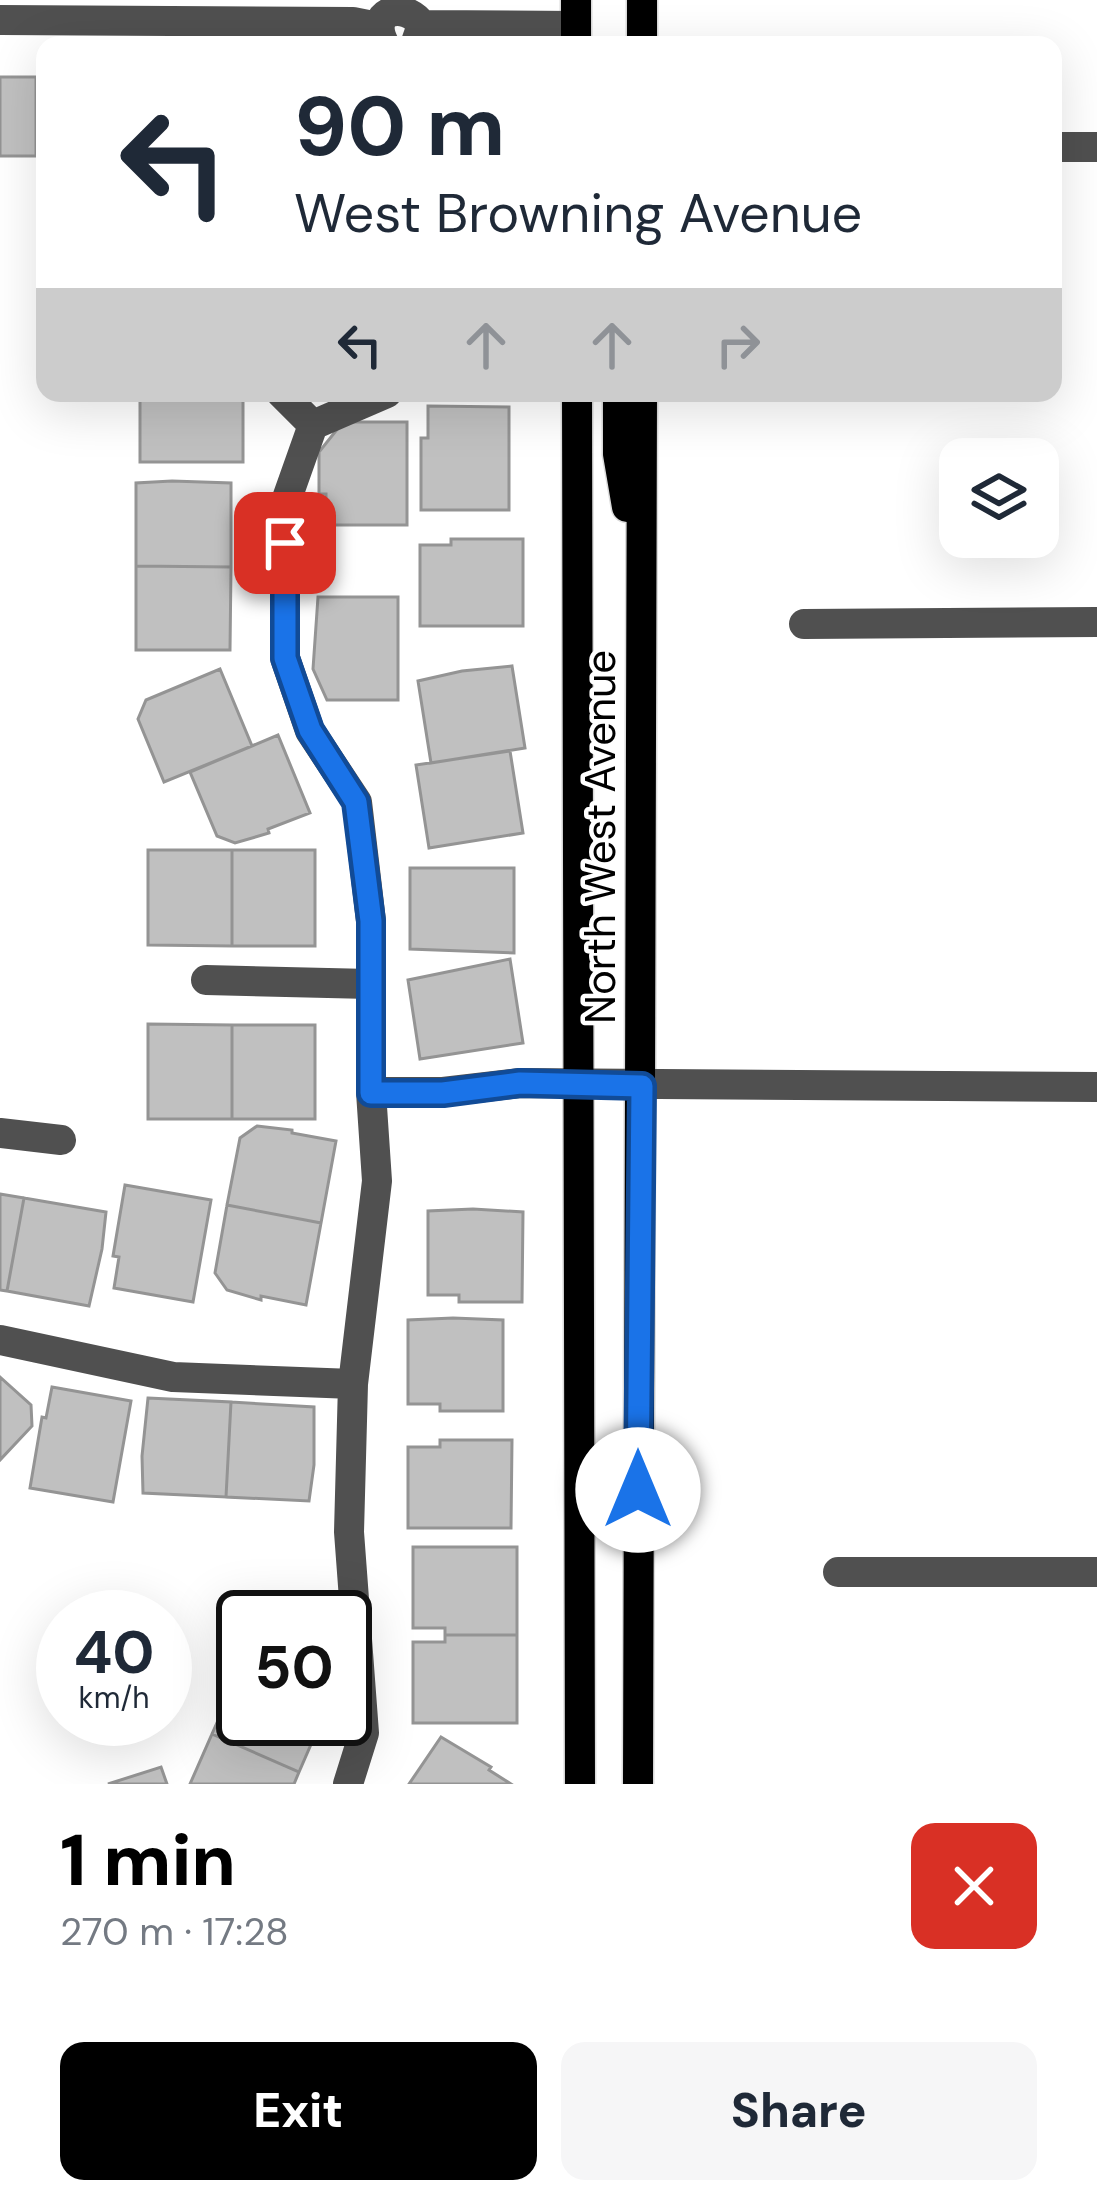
<!DOCTYPE html>
<html lang="en">
<head>
<meta charset="utf-8">
<style>
  :root { --surface:#fff; --page:#f6f6f7; --text:#1f2937; --muted:#747a83; --accent:#000 }
  body { margin:0; font-family:"DM Sans",sans-serif; background:var(--page); color:var(--text); height:100vh; display:flex; flex-direction:column; font-size:45px; white-space:nowrap }
  * { box-sizing:border-box; margin:0 }
  p { font-size:39px; color:var(--muted) }
  .icon { flex:none; width:66px; height:66px; fill:none; stroke:currentColor; stroke-width:2; stroke-linecap:round; stroke-linejoin:round }
  .map { position:relative; height:1784px; overflow:hidden }
  .sheet { display:flex; flex-direction:column; background:var(--surface); flex:1 }
  .sheet>* { flex:none }
  .top-card { position:absolute; left:36px; top:36px; width:1026px; height:366px; border-radius:24px; box-shadow:0 12px 48px #0002; background:#fff; color:var(--text); overflow:hidden }
  .tools { position:absolute; left:939px; top:438px; display:grid; gap:24px }
  .tools a { display:grid; place-items:center; width:120px; height:120px; border-radius:24px; background:var(--surface); box-shadow:0 12px 48px #0002; font-size:60px }
  .speed { position:absolute; left:36px; top:1590px; display:flex; gap:24px; font-size:60px; font-weight:700; text-align:center }
  .speed>* { display:grid; place-content:center; width:156px; height:156px; border-radius:50%; background:var(--surface); box-shadow:0 12px 48px #0002; line-height:1 }
  .speed small { font-size:30px; font-weight:400 }
  .speed .limit { border:6px solid #111; border-radius:18px; background:#fff; color:#111 }
  .pin { position:absolute; display:grid; place-items:center; width:102px; height:102px; color:#fff; margin:-51px; border-radius:24px; box-shadow:0 6px 18px #0006 }
  .me { position:absolute; width:132px; margin:-66px; rotate:0deg; stroke-linejoin:round; filter:drop-shadow(0 0 9px #0008) }
  .turn { display:flex; align-items:center; gap:42px; height:252px; padding:0 60px; font-size:54px }
  .turn .icon { width:156px; height:156px; stroke-width:2.5 }
  .turn b { display:block; font-size:84px; line-height:102px }
  .lanes { display:flex; align-items:center; height:114px; padding:0 60px; background:#0003; justify-content:center; gap:60px; direction:ltr }
  .lanes .off { opacity:.35 }
  .round { display:grid; place-items:center; flex:none; width:126px; height:126px; border-radius:24px; background:var(--page) }
  .head { display:flex; align-items:center; justify-content:space-between; height:204px; padding:0 60px }
  h1 { font-size:72px; font-weight:800; line-height:90px; color:var(--accent) }
  .action { display:flex; gap:24px; margin-top:auto; padding:24px 60px }
  .action a { flex:1; height:138px; border-radius:24px; background:var(--accent); color:#fff; font-size:48px; font-weight:800; line-height:138px; text-align:center }
  .action a+a { background:var(--page); color:var(--text) }
  .map>svg:first-child { display:block }
</style>
</head>
<body>
<div class="map">
<svg width="1097" height="1784" viewBox="0 0 1097 1784">
  <rect width="100%" height="100%" fill="#fff"/>
  <path fill="#c0c0c0" stroke="#949494" stroke-width="3" d="M0,77H36V156H0Z
    M36,77H45V156H36Z
    M140,393H243V462H140Z
    M428,406L509,407V510H421V438H428Z
    M343,422H407V525H326V494H319V452Z
    M172,481L231,483V567L136,566V483Z
    M451,539H523V626H420V545H451Z
    M136,566L231,567L230,650H136Z
    M318,597H398V700H327L313,669Z
    M512,666L525,748L431,763L418,681L462,671Z
    M220,669L252,746L164,782L138,719L146,700Z
    M278,735L310,813L268,829L269,833L235,843L217,836L190,772Z
    M510,751L523,833L429,848L416,765Z
    M148,850H232V946L148,945Z
    M232,850H315V946H232Z
    M410,868H514V953L410,949Z
    M510,959L523,1043L420,1059L408,980Z
    M148,1024L232,1025V1119H148Z
    M232,1025H315V1119H232Z
    M257,1126L292,1130V1133L336,1141L321,1223L227,1205L240,1138Z
    M125,1185L211,1200L193,1302L114,1288L119,1257L113,1256Z
    M0,1194L24,1198L7,1291L0,1290Z
    M24,1198L106,1212L102,1249L89,1306L7,1291Z
    M227,1205L321,1223L306,1305L261,1296V1300L227,1290L215,1273Z
    M473,1209L523,1212L522,1302H459V1295H428V1211Z
    M453,1318L503,1320V1411H440V1404H408V1320Z
    M0,1377L31,1405L32,1426L0,1460Z
    M52,1387L131,1401L113,1502L30,1488L42,1417L46,1418Z
    M148,1398L231,1402L226,1497L143,1493L142,1456Z
    M231,1402L314,1407V1465L309,1501L226,1497Z
    M440,1440H512L511,1528H408V1447H440Z
    M413,1547H517V1635H445V1628H413Z
    M445,1635H517V1723H413V1642H445Z
    M243,1664V1719H322L299,1772L212,1734Z
    M212,1734L299,1772L294,1784H190Z
    M441,1737L491,1767L489,1770L511,1784H409Z
    M161,1767L167,1784H108Z"/>
  <g fill="none" stroke-linecap="round" stroke-linejoin="round">
    <defs>
      <path id="major" d="M576,0V45
        M642,45V0
        M577,393L580,1784
        M618,393V454L627,507
        M638,1784L642,393"/>
    </defs>
    <use href="#major" stroke="#dbdbdb" stroke-width="33"/>
    <path stroke="#505050" stroke-width="30" d="M0,20L353,22L378,27
      M422,25L576,26
      M384,43C367,10 405,0 422,25L415,45
      M1053,147H1097
      M281,393L313,425L387,393
      M313,425L285,504V658L310,731L357,802L371,921V1092L377,1181L353,1384L349,1532L364,1733L348,1784
      M804,624L1097,622
      M206,980L370,984
      M371,1092H443L520,1083L1097,1087
      M0,1133L61,1140
      M0,1340L173,1377L353,1384
      M838,1572H1097"/>
    <use href="#major" stroke="#000" stroke-width="30"/>
  </g>
  <g fill="none" stroke-linecap="round" stroke-linejoin="round">
    <defs>
      <path id="route" d="M285,543V658L310,730L356,802L371,921V1093H443L520,1083L642,1086L638,1490"/>
    </defs>
    <use href="#route" stroke="#114b97" stroke-width="30"/>
    <use href="#route" stroke="#1a73e8" stroke-width="21"/>
  </g>
  <g text-anchor="middle" stroke-width="9" stroke-linejoin="round" paint-order="stroke">
    <g font-size="42" fill="#000" stroke="#fff">
      <text transform="translate(600 837) rotate(-90)" y="15">North West Avenue</text>
    </g>
  </g>
</svg>
<div class="tools">
<a><svg class="icon" aria-label="layers" viewBox="0 0 24 24"><path d="M12 4l9 5-9 5-9-5zM3 14l9 5 9-5"/></svg></a>
</div>
<div class="speed"><div>40<small>km/h</small></div><div class="limit">50</div></div>
<div class="pin" style="left:285px;top:543px;background:#d93025"><svg class="icon" aria-label="arrive" viewBox="0 0 24 24"><path d="M6 21V4h12l-3 4 3 4H6"/></svg></div>
<svg class="me" style="left:638px;top:1490px" viewBox="-20 -20 40 40"><circle r="19" fill="#fff"/><path d="M0-13L10 11 0 6-10 11z" fill="#1a73e8"/></svg>
<div class="top-card">
<div class="turn"><svg class="icon" aria-label="left" viewBox="0 0 24 24"><path d="M17 20v-9H6M10 6l-5 5 5 5"/></svg><div><b>90 m</b>West Browning Avenue</div></div>
<div class="lanes"><svg class="icon" aria-label="left" viewBox="0 0 24 24"><path d="M17 20v-9H6M10 6l-5 5 5 5"/></svg><svg class="icon off" aria-label="ahead" viewBox="0 0 24 24"><path d="M12 20V5M6 11l6-6 6 6"/></svg><svg class="icon off" aria-label="ahead" viewBox="0 0 24 24"><path d="M12 20V5M6 11l6-6 6 6"/></svg><svg class="icon off" aria-label="right" viewBox="0 0 24 24"><path d="M7 20v-9h11M14 6l5 5-5 5"/></svg></div>
</div>
</div>
<section class="sheet">
<div class="head"><div><h1>1 min</h1><p>270 m · 17:28</p></div><a class="round" style="background:#d93025;color:#fff"><svg class="icon" aria-label="close" viewBox="0 0 24 24"><path d="M6 6l12 12M18 6L6 18"/></svg></a></div>
<div class="action"><a>Exit</a><a>Share</a></div>
</section>
</body>
</html>
